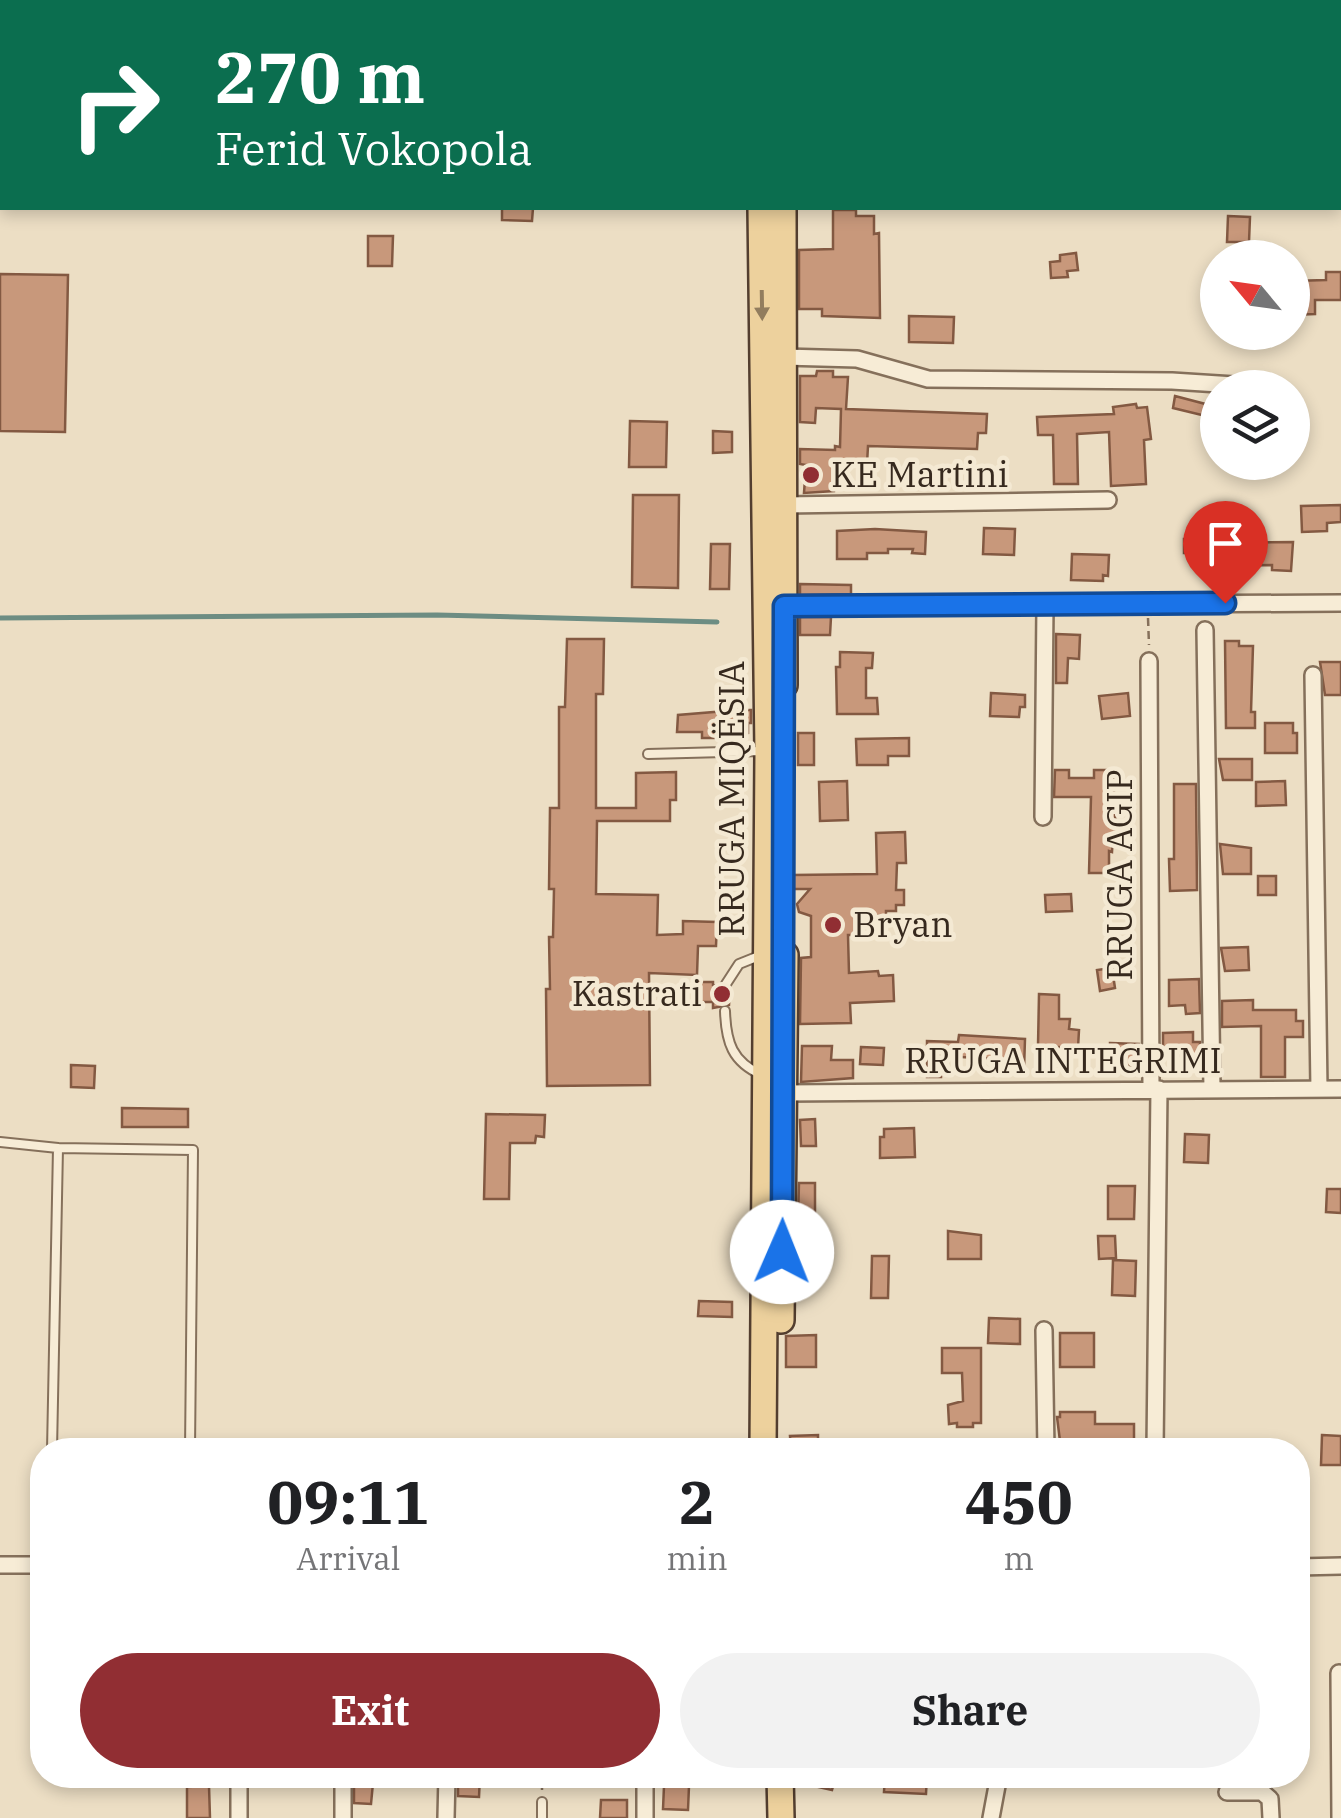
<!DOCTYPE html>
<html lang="en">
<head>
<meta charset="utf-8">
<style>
  :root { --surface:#fff; --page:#f2f2f2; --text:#202124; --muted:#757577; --accent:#912e33 }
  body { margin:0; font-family:"IBM Plex Serif",serif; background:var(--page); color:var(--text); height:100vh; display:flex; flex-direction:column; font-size:38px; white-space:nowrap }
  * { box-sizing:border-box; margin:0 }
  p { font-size:32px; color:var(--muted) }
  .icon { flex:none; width:55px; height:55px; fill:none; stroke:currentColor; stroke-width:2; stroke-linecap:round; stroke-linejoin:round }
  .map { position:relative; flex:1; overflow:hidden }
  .panel { position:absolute; left:30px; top:1438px; width:1280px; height:350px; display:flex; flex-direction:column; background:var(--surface); border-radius:40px; box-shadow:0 5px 15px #0003 }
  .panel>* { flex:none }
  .banner { position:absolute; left:0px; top:0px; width:1342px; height:210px; box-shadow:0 5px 15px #0003; background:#0b6e4f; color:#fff; overflow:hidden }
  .needle { width:65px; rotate:299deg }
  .tools { position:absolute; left:1200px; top:240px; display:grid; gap:20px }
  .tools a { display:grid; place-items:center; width:110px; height:110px; border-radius:50%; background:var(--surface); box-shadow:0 5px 15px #0003; font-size:50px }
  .pin { position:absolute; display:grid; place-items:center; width:85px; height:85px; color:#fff; margin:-102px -42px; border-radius:50% 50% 50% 0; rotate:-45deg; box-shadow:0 0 10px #0007 }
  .pin .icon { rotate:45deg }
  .me { position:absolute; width:110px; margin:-55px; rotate:1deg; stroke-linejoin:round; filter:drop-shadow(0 0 8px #0008) }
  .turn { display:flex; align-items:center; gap:35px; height:210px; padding:0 50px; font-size:45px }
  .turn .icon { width:130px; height:130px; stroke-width:2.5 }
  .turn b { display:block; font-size:70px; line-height:85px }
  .eta { display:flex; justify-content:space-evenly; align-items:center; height:170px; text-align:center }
  .eta b { font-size:60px; font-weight:700; line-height:70px }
  .button { display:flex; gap:20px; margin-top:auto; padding:20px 50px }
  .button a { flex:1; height:115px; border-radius:60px; background:var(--accent); color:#fff; font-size:40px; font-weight:700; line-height:115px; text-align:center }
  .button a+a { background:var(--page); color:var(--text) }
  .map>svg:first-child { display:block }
</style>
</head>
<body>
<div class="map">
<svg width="1341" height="1818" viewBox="0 0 1341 1818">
  <rect width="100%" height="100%" fill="#ecdec4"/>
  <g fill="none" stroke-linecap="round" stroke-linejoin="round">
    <path stroke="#6d8d83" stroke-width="5" d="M0,618L437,615L717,622"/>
    <path stroke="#a5bfb6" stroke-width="18" d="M1340,116H1341
      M0,128H2"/>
  </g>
  <path fill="#c8987b" stroke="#835942" stroke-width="2.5" d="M502,208H533L532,221L502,220Z
    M833,210H856V216H874V234L879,233L880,318L822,316V309H799V250L833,249Z
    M1228,216L1250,217L1249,242H1227Z
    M368,236H393L392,266H368Z
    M1076,253L1078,270L1067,271L1068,277L1051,278L1050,262L1060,261V255Z
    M1326,272H1341V300H1315V314L1292,315V281L1326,280Z
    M0,274L68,275L65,432L0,431Z
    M909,316L954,317L953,343L909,342Z
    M817,371H833V377H848L846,409L987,414L986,433H978L977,449L868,446L867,464H835L834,491L804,493L806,465L800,464V449L835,450V446L840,447L841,409L816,408L815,423L800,422V376H816Z
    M1175,396L1213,406L1210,417L1173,408Z
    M1136,404L1137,408L1147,407L1151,439L1144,440L1146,484L1111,486L1109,432L1077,434L1078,484H1054L1053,435H1038L1037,417L1114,414L1113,407Z
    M630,421L667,422L666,467H629Z
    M713,431L732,432V452L713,453Z
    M633,495H679L678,588L632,587Z
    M1341,505V522L1327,523V531L1302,532L1301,506Z
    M984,528L1015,529L1014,555L983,554Z
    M875,529L926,532L925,554L912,553L913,549H888V553H867V559H837V531Z
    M1184,539H1214V543L1293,542L1291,571L1272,570V565L1198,566V561H1189V553H1184Z
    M711,544H730L729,589H710Z
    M1072,554L1109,555L1108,576L1103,575V581L1071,580Z
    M800,584L851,585V594L800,595Z
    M800,617H831L830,635H800Z
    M1056,634L1080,635L1079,659L1068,658L1067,683H1056Z
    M567,639H604L603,694H596V808H636V773L676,772V800H670V821H597L596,894L658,895L657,935L683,934V921L717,922L716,946H698L697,975L649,973L650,1085L547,1086L546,989H550L549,937H553L554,889H549L550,808H559V707H565Z
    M1225,641H1239V646H1253L1251,712H1255V728H1226Z
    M840,652L873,653L872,668H866V698H877L878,714H837L836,667H840Z
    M1320,662H1341V695H1325Z
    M991,693L1025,695V707H1020L1019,717L990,716Z
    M1128,693L1130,716L1102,719L1099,696Z
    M738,710H751V723H748V733L744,734V738H702V732H677L678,715Z
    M1265,723H1293V733H1297V753H1265Z
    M798,733H814V765H798Z
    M909,738V756H888V765H857L856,739Z
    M1219,759H1252V780H1223Z
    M1055,770H1069V778H1094V770H1113L1116,834L1113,835L1112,852L1109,851V873H1089L1091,797H1054Z
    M847,781L848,820L820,821L819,782Z
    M1285,781L1286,805L1256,806V782Z
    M1174,784H1196L1197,890L1170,891L1169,859H1174Z
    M905,832L906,863H897L896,890H904V905H896V911H886V916L855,915L854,935H848L849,973L878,971L879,976L893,975L894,1001L850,1003L851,1023L800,1024L801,958L811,957V916L799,912L797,904L810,889H793V875L877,874L876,833Z
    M1220,844L1251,848V874H1223Z
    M1258,876H1276V895H1258Z
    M1071,894L1072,911L1046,912L1045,895Z
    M1248,947L1249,970L1225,971L1221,948Z
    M1112,968L1115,988L1100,991L1097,970Z
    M1199,979L1200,1013L1186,1014L1185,1005L1169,1006V980Z
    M698,982H713V985L719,986L723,991L730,990L729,1005L713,1008V1002H697Z
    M1039,994L1059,995V1019H1070L1069,1029L1079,1030L1078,1048L1038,1046Z
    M1253,1000V1010H1296V1021H1303V1037H1285V1077H1261V1026L1222,1027V1001Z
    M1193,1032V1042H1200V1056H1163V1033Z
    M959,1035L1025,1039L1024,1070L998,1069L999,1059L941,1056V1077H927V1041L958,1042Z
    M1110,1043L1139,1044V1066L1110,1065Z
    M802,1046H832L831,1060H853V1078L801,1082Z
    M861,1047L884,1048L883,1065L860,1064Z
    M71,1065L95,1066L94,1088L71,1087Z
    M122,1108L188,1109V1127H122Z
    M486,1114L545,1115L544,1137L536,1136L535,1143H510L509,1199H484Z
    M815,1119L816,1146H801L800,1120Z
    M914,1128L915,1157L880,1158V1137H884V1129Z
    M1185,1134L1209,1135L1208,1163L1184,1162Z
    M799,1183H815V1220H798Z
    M1108,1186H1135L1134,1219H1108Z
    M1327,1189H1341V1213L1326,1212Z
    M948,1231L981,1235V1259H948Z
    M1098,1236H1115L1116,1258L1099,1259Z
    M872,1256H889L888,1298H871Z
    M1113,1260L1136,1261L1135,1296L1112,1295Z
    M699,1301L732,1302V1317L698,1316Z
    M989,1318L1020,1319V1344L988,1343Z
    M1060,1333H1094V1367H1060Z
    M816,1335V1367H786V1336Z
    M942,1348H981V1423H973V1427H957V1423L949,1424L948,1405L963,1401L962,1373H942Z
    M1060,1412H1095V1424H1134V1450H1110V1441H1060L1057,1417H1060Z
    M818,1435V1450H791L790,1436Z
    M1322,1435L1341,1436V1465H1321Z
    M458,1775H480L479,1797L458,1796Z
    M796,1775H836L832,1790L796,1782Z
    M885,1775H927L926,1794L884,1792Z
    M354,1782L373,1783L371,1804L354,1803Z
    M209,1786L210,1818H187V1787Z
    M664,1786H689L688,1810L663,1809Z
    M601,1800H627V1818H600Z"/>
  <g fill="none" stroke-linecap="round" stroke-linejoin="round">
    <defs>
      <path id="lane" d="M0,103H2
        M648,754L763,751
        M726,984L739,964L759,956
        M725,1011C726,1042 732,1062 762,1075
        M0,1142L58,1148
        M52,1450L58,1148L193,1150L190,1450
        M542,1818V1802"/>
      <path id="street" d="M1340,167H1341
        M784,357L857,359L928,379L1172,381L1250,386
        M785,505L1108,500
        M784,606L1341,603
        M1205,630L1212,1089
        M1149,661L1151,1089
        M1313,675L1319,1089
        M1043,817L1045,605
        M785,1093L1341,1089
        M1044,1330L1046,1450
        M1155,1450L1159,1089
        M0,1565H42
        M1298,1567L1341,1566
        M1339,1673L1340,1818
        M239,1775V1818
        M1227,1792H1262L1270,1799L1271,1818
        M343,1818V1775
        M446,1818L447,1775
        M645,1818V1775
        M991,1818L999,1775"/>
      <path id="primary" d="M763,2V0
        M787,2V0
        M761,208L768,751L763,1450
        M783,208L784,685
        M781,1320L785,955
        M780,1775L781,1818"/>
    </defs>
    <use href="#lane" stroke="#85705b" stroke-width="12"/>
    <use href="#street" stroke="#85705b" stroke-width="20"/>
    <use href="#primary" stroke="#533e2f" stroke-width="30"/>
    <path stroke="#85705b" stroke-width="2.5" stroke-dasharray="8 5" stroke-linecap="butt" d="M0,174H2
      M1148,618L1149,645
      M542,1790V1775"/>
    <use href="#lane" stroke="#f7ecd6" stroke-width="8"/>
    <use href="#street" stroke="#f7ecd6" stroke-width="15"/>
    <use href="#primary" stroke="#edd19d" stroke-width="25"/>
  </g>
  <defs><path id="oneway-solid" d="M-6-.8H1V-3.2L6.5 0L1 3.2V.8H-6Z" transform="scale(2.5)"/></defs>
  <use fill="#927d5e" href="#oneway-solid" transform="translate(762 305) rotate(89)"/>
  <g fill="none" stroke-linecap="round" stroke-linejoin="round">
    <defs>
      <path id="route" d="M782,1252L784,606L1225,603"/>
    </defs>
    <use href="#route" stroke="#114b97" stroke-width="25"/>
    <use href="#route" stroke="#1a73e8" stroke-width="18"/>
  </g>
  <g fill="#912e33" stroke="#f4e9d3" stroke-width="4">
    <circle cx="811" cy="475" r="10"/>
    <circle cx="833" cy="925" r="10"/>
    <circle cx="722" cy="994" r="10"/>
  </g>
  <g text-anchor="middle" stroke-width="9" stroke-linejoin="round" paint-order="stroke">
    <g font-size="35" fill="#36291e" stroke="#f4e9d3" text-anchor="start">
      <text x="831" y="487">KE Martini</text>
      <text x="853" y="937">Bryan</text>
      <text x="702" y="1006" text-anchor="end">Kastrati</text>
    </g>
    <g font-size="35" fill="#36291e" stroke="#f4e9d3">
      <text transform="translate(732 799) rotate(-90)" y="12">RRUGA MIQËSIA</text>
      <text transform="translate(1120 875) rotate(-90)" y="12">RRUGA AGIP</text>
      <text x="1063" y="1073">RRUGA INTEGRIMI</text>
    </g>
  </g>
</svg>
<div class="tools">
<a><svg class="needle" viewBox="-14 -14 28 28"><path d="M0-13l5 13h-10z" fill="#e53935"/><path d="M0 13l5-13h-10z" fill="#757577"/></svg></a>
<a><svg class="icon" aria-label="layers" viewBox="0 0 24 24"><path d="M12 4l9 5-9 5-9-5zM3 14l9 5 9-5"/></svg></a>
</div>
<div class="pin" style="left:1225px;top:603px;background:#d93025"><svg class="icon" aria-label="arrive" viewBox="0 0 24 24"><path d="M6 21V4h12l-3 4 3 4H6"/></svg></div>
<svg class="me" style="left:782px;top:1252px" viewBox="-20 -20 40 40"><circle r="19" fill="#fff"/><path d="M0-13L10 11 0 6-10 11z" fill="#1a73e8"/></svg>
<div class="banner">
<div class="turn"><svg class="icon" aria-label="right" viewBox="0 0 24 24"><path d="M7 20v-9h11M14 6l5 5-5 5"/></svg><div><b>270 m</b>Ferid Vokopola</div></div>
</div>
<section class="panel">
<div class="eta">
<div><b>09:11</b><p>Arrival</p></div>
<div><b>2</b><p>min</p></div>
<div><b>450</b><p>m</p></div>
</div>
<div class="button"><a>Exit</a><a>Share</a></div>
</section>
</div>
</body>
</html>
